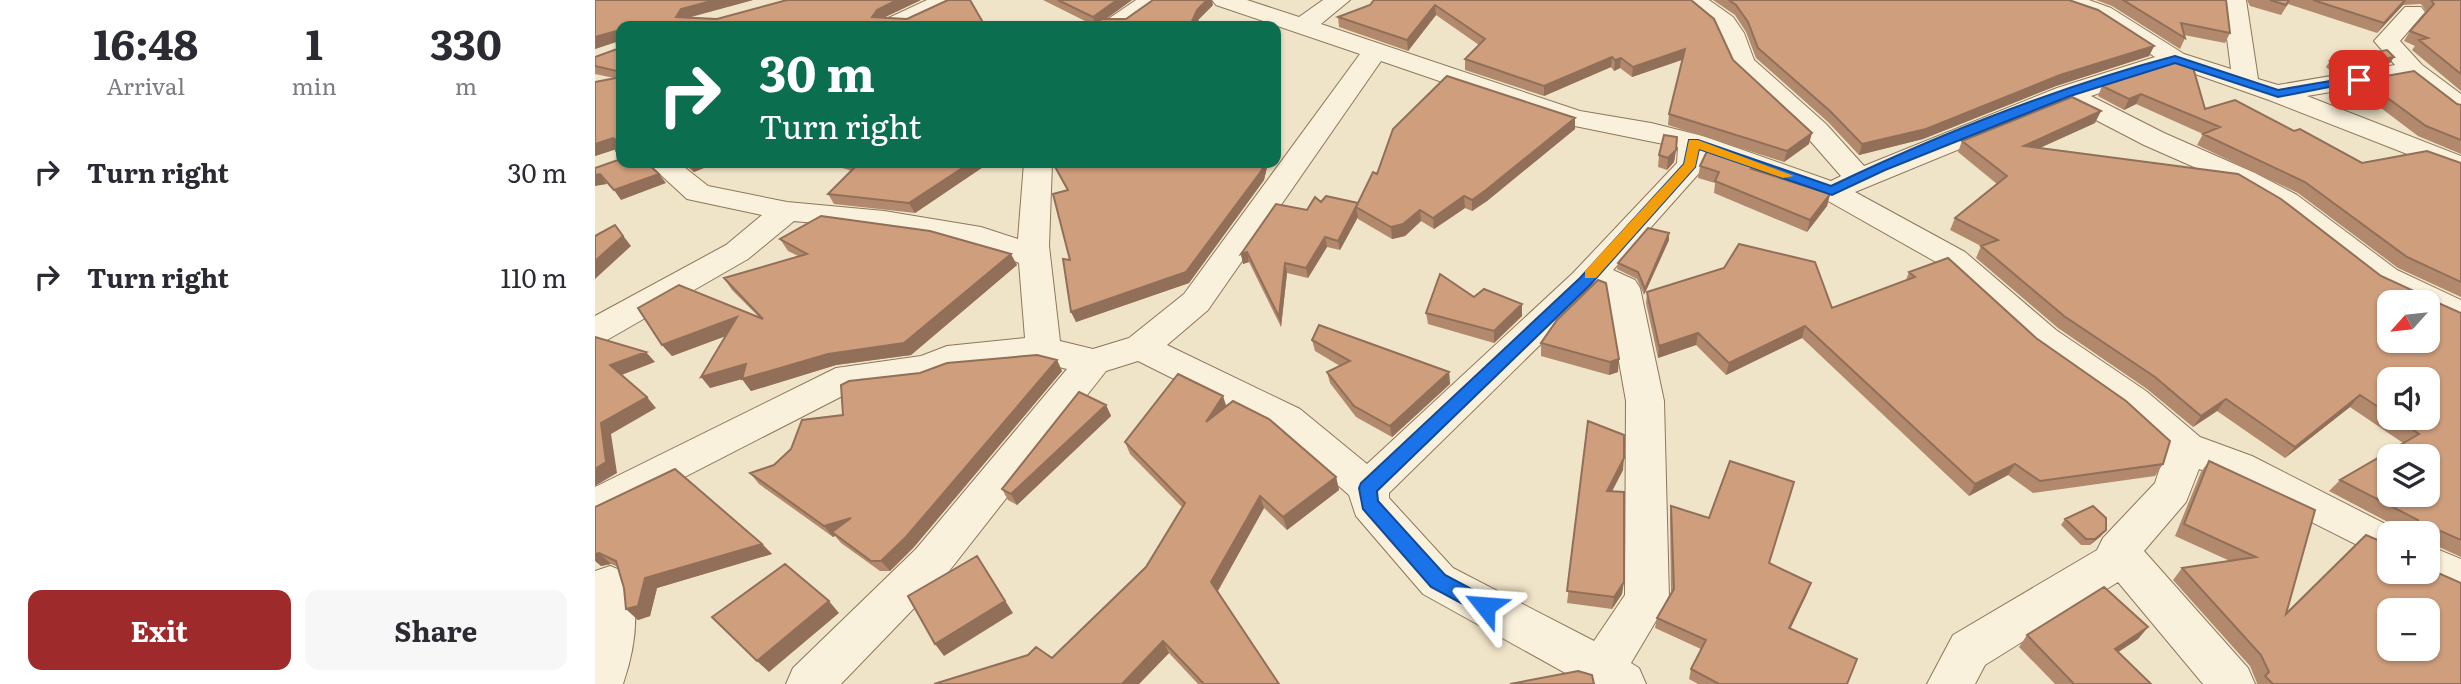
<!DOCTYPE html>
<html lang="en">
<head>
<meta charset="utf-8">
<style>
  :root { --surface:#fff; --page:#f7f7f7; --text:#2b2b33; --muted:#7c7c81; --accent:#9e2a2b }
  body { margin:0; font-family:Literata,serif; background:var(--page); color:var(--text); height:100vh; display:flex; flex-direction:column; font-size:26px; white-space:nowrap }
  * { box-sizing:border-box; margin:0 }
  p { font-size:23px; color:var(--muted) }
  .icon { flex:none; width:38px; height:38px; fill:none; stroke:currentColor; stroke-width:2; stroke-linecap:round; stroke-linejoin:round }
  .map { position:relative; flex:1; overflow:hidden }
  .details { display:flex; flex-direction:column; background:var(--surface); width:595px }
  .details>* { flex:none }
  .top-card { position:absolute; left:21px; top:21px; width:665px; height:147px; border-radius:14px; box-shadow:0 2px 5px #0004; background:#0b6e4f; color:#fff; overflow:hidden }
  .needle { width:46px; rotate:243deg }
  .buttons { position:absolute; left:1782px; top:290px; display:grid; gap:14px }
  .buttons a { display:grid; place-items:center; width:63px; height:63px; border-radius:14px; background:var(--surface); box-shadow:0 2px 5px #0004; font-size:35px }
  .pin { position:absolute; display:grid; place-items:center; width:60px; height:60px; color:#fff; margin:-30px; border-radius:14px; box-shadow:0 4px 10px #0006 }
  .me { position:absolute; width:77px; margin:-38px; rotate:298deg; stroke-linejoin:round; filter:drop-shadow(0 0 5px #0008) }
  .turn { display:flex; align-items:center; gap:24px; height:147px; padding:0 28px; font-size:32px }
  .turn .icon { width:91px; height:91px; stroke-width:2.5 }
  .turn b { display:block; font-size:49px; line-height:60px }
  .eta { display:flex; justify-content:space-evenly; align-items:center; height:119px; text-align:center }
  .eta b { font-size:42px; font-weight:700; line-height:49px }
  .action { display:flex; gap:14px; margin-top:auto; padding:14px 28px }
  .action a { flex:1; height:80px; border-radius:14px; background:var(--accent); color:#fff; font-size:28px; font-weight:700; line-height:80px; text-align:center }
  .action a+a { background:var(--page); color:var(--text) }
  ul { padding:0; list-style:none }
  li { display:flex; align-items:center; gap:21px; height:105px; padding:0 28px }
  li div { flex:1 }
  li b { display:block; font-size:26px }
  li em { font-style:normal }
  main { display:flex; flex:1; min-height:0 }
  .map>svg:first-child { display:block }
</style>
</head>
<body>
<main>
<section class="details">
<div class="eta">
<div><b>16:48</b><p>Arrival</p></div>
<div><b>1</b><p>min</p></div>
<div><b>330</b><p>m</p></div>
</div>
<ul>
<li><svg class="icon" aria-label="right" viewBox="0 0 24 24"><path d="M7 20v-9h11M14 6l5 5-5 5"/></svg><div><b>Turn right</b></div><em>30 m</em></li>
<li><svg class="icon" aria-label="right" viewBox="0 0 24 24"><path d="M7 20v-9h11M14 6l5 5-5 5"/></svg><div><b>Turn right</b></div><em>110 m</em></li>
</ul>
<div class="action"><a>Exit</a><a>Share</a></div>
</section>
<div class="map">
<svg width="1866" height="684" viewBox="0 0 1866 684">
  <rect width="100%" height="100%" fill="#f0e4c8"/>
  <g fill="none" stroke-linecap="round" stroke-linejoin="round">
    <defs>
      <path id="street" d="M332,0H363L359,5L315,26H284L287,21Z
        M541,0H570L532,26H503Z
        M617,0H652L704,17L728,0H755L726,24L985,111L1056,123L1108,136L1236,181L1246,176L1211,136L1138,68L1120,27L1087,0H1114L1138,17L1149,33L1159,60L1231,124L1269,166L1462,88L1560,57L1500,18L1464,5L1460,0H1494L1516,8L1589,54L1636,69L1627,0H1651L1663,79L1683,85L1800,65L1779,41L1810,7H1826L1830,12L1805,41L1827,65L1866,94V115L1856,113L1813,79L1712,96L1866,156V175L1674,100L1580,67L1496,96L1569,133L1660,173L1702,195L1802,270L1866,300V326L1832,312V303H1814L1778,286L1680,209L1640,185L1549,145L1472,105L1260,192L1370,252L1461,330L1551,391L1605,437L1657,456L1810,534H1794V561L1629,478L1604,469L1591,502L1549,551L1653,668L1660,684H1608L1523,582L1390,665L1380,684H1332L1358,635L1502,550L1508,538L1560,483L1570,452L1525,411L1437,348L1348,266L1226,197L1111,156L1106,171L1018,270L1040,280L1045,288L1069,401L1074,599L1036,663L1044,668L1051,684H990L828,594L761,516L754,495L679,429L543,361L511,371L351,575L246,684H191L198,668L321,549L472,369L448,363L406,365L358,371L331,381L261,389L0,523V487L241,368L326,356L352,346L430,338L424,263C352,235 275,229 199,221L153,259L12,340L0,343V316L131,245L167,215L92,199L53,163H84L113,186L192,202L289,211L386,227L423,239L429,163H457L454,246L465,341L498,349L534,338L589,294L765,54L621,5ZM786,61L970,124L1083,147L1082,163L978,273L772,464L705,409L572,345L613,310ZM1002,289L1012,294L1031,401L1030,595L999,641L858,568L794,498V493Z
        M1832,545L1866,559V599L1817,576L1815,572H1832Z
        M15,566L30,572C47,606 40,649 28,684H0V571Z"/>
    </defs>
    <use href="#street" stroke="#8d765c" stroke-width="2"/>
    <use href="#street" fill="#faf1dc" fill-rule="evenodd"/>
  </g>
  <path fill="#b2896c" fill-rule="evenodd" d="M0,0H158L93,18L122,19L192,0H326L288,18L390,26H26V157L21,151V149L0,156L19,78L0,74V57L22,49V42L0,49Z
    M448,0H537L510,19H531L618,5L604,19L601,26H503V24L500,26Z
    M1096,0L1138,60L1214,144L1189,162L1073,125L1074,114L1087,60L1037,77L1025,68L1019,71L1016,67L949,96L870,70V59L884,45L841,15L813,51L744,27L743,17L775,5Z
    M1118,0H1474L1559,46L1554,56L1461,86L1328,139L1264,155L1233,122L1161,58L1151,32L1140,15Z
    M1501,0H1631L1635,33L1630,43L1589,35L1590,38L1585,49L1517,6Z
    M1652,0H1866V91L1817,50L1820,46L1809,41L1815,31L1831,12L1826,4L1808,5L1782,33L1693,4L1686,15L1655,6Z
    M1799,57L1795,63L1738,73L1731,67L1735,61Z
    M1585,59L1610,109L1699,131L1767,163H1866V297L1803,268L1703,193L1602,145L1608,134L1541,104L1529,110L1503,96L1507,86Z
    M1768,80L1866,105V154L1823,136L1762,90Z
    M980,118V129L892,201L877,211L870,208L839,229L826,221L810,236L797,239L763,219V217L745,250L732,247L713,278L692,273L686,327L654,262L648,264L646,254L712,210L726,202L763,203L782,174Z
    M1500,123L1445,148L1786,276L1841,302L1866,313V557L1842,546V558L1832,567V534H1804L1808,530L1734,491L1745,480L1808,443L1755,407L1690,458L1622,411L1598,427L1552,389L1463,328L1381,258L1386,246L1355,230L1360,218L1402,184L1363,152L1367,141ZM1794,380L1832,418H1794Z
    M1081,150L1079,162L1072,170L1063,167L1064,155Z
    M87,163H121L99,172Z
    M231,163H394L320,213L239,204L233,194L257,171Z
    M457,163H673L669,180L594,283L481,322L475,260L472,190Z
    M1105,166H1169L1168,172L1235,194L1232,206L1212,232L1119,193L1120,183L1103,178Z
    M1074,233V240L1049,295L1042,279L1022,269L1023,263Z
    M185,239L422,265L316,355L241,365L156,391L147,379L115,388L130,336L77,356L67,345L164,317L137,290L129,278L203,256L193,251Z
    M1314,272L1568,464L1560,476L1438,493L1413,475L1374,496L1207,338L1131,375L1101,345L1063,358L1051,303L1052,292L1237,308L1311,280Z
    M1003,280L1023,372L1014,375L946,356V343Z
    M879,297L927,304V316L899,343L833,324L831,313Z
    M717,340L854,372L855,384L797,437L761,417L735,383L732,372L745,366L720,351Z
    M462,360L467,371L319,547L295,571H285L246,543L240,536L238,537L164,484L155,473L179,465L248,415Z
    M511,405L516,416L422,505L413,500L407,489Z
    M631,406L741,477L744,490L692,530L669,508L623,591L684,684H603L574,653L544,684H339L457,658L551,567L587,507L535,454L530,442Z
    M993,421L1028,470L1017,491L1027,594L1017,609L972,603Z
    M1614,461L1691,614L1866,684H1661L1662,683L1655,666L1578,580L1587,568L1635,561L1580,536L1606,472Z
    M1076,506L1174,563L1216,583L1195,628L1252,684H1103L1094,679L1096,669L1106,649L1060,628L1062,618L1076,592L1075,517Z
    M0,507L167,544L177,554L62,588L55,616L43,620L31,609L29,588L23,567L16,564L6,566Z
    M1470,519L1506,536L1495,545H1486L1466,525Z
    M1553,627L1543,639L1523,652L1556,684H1460L1424,647L1432,635Z"/>
  <path fill="#916f58" d="M120,0H158L91,18L81,17L86,9Z
    M302,0H326L286,19L277,17L282,10Z
    M522,0H537L507,22L502,19L503,24L501,26L498,17Z
    M612,0H617L618,5L604,19L601,26H595L602,10Z
    M1810,0H1811L1808,5L1782,33L1789,23Z
    M840,5L841,15L813,51L812,40Z
    M21,31L26,40L0,49V37Z
    M1559,46L1554,56L1461,86L1328,139L1264,155L1267,144L1465,75Z
    M1090,49L1089,59L1037,77L1038,67Z
    M1017,57L1016,67L949,96V86Z
    M1799,57L1795,63L1738,73L1742,67Z
    M1026,58L1025,68L1019,71L1020,60Z
    M1546,94L1541,104L1529,110L1534,99Z
    M1506,111L1500,123L1424,157L1429,146Z
    M980,118V129L892,201L877,211V200Z
    M1217,133L1214,144L1189,162L1192,151Z
    M18,138L25,148L0,156V144Z
    M1081,150L1079,162L1072,170L1073,158Z
    M93,163H121L99,172Z
    M375,163H394L320,213L314,203Z
    M669,163H673L669,180L594,283L481,322L476,312Z
    M1169,166L1166,179L1157,169Z
    M5,174L12,184L0,186V175Z
    M64,174L71,183L26,200L19,190Z
    M1235,194L1232,206L1212,232L1215,220Z
    M869,196L870,208L839,229L838,218Z
    M761,207L763,217L745,250L743,241Z
    M825,210L826,221L810,236L797,239L796,227Z
    M20,225L36,246L0,279V261Z
    M1074,233V240L1049,295L1050,289Z
    M730,237L732,247L713,278L711,268Z
    M652,252L654,262L648,264L646,254Z
    M416,254L422,265L316,355L241,365L156,391L147,379L115,388L106,377L151,364Z
    M690,263L692,273L686,327L684,317Z
    M927,304V316L899,343V331Z
    M142,317L150,329L77,356L67,345Z
    M1210,326L1207,338L1131,375L1134,363Z
    M1103,333L1101,345L1063,358L1064,346Z
    M51,352L60,362L24,376L15,365Z
    M1024,359L1023,372L1014,375L1015,362Z
    M462,360L467,371L319,547L295,571L286,561Z
    M854,372L855,384L797,437L795,426Z
    M1765,395L1755,407L1690,458L1700,447Z
    M628,396L632,408L611,422Z
    M52,397L61,408L16,434L22,473L0,486V469L6,423Z
    M1631,399L1622,411L1598,427L1606,416Z
    M511,405L516,416L422,505L416,494Z
    M1029,458L1028,470L1011,503L1012,491Z
    M1420,464L1413,475L1374,496L1380,484Z
    M741,477L744,490L692,530L688,517Z
    M665,496L669,508L621,594L616,582Z
    M256,518L237,532L240,536L238,537L229,526Z
    M1511,530L1506,536L1495,545L1500,539Z
    M167,544L177,554L62,588L55,616L43,620L31,609L50,578Z
    M4,553L16,564L6,566L0,561V554Z
    M382,556L418,613L349,656L340,644Z
    M1029,582L1027,594L1017,609L1019,597Z
    M1216,583L1212,594L1191,638L1194,628Z
    M234,601L244,613L174,672L162,661Z
    M1553,627L1543,639L1511,660L1520,649Z
    M568,641L574,653L544,684H527Z"/>
  <path fill="#cf9f7d" stroke="#916f58" stroke-width="2" fill-rule="evenodd" d="M0,0H120L86,9L81,17L122,19L192,0H302L282,10L277,17L312,19L353,0H375L390,26H26V72L0,66V57L22,49L21,31L0,37Z
    M463,0H522L498,17Z
    M558,0H612L602,10L595,26H503L507,22L502,19H531Z
    M779,0H1096L1119,19L1138,60L1217,133L1192,151L1074,114L1090,49L1038,67L1026,58L1020,60L1017,57L949,86L870,59L890,39L840,5L812,40L743,17L775,5Z
    M1134,0H1474L1503,10L1559,46L1465,75L1331,129L1267,144L1235,111L1163,48L1153,22L1141,5Z
    M1528,0H1631L1635,33L1586,23L1590,38Z
    M1675,0H1694L1691,5Z
    M1718,0H1810L1789,23Z
    M1836,0H1866V74L1824,40L1833,38L1815,31L1839,4Z
    M1792,50L1799,57L1742,67L1735,61Z
    M1585,59L1597,64L1610,109L1640,100L1699,131L1705,129L1767,163L1832,151L1866,163V282L1812,257L1710,182L1608,134L1625,127L1546,94L1534,99L1507,86Z
    M1819,71L1862,104L1866,105V140L1831,126L1768,80Z
    M852,76L980,118L891,190L877,200L869,196L838,218L825,210L808,224L796,227L761,207L778,172L782,174L798,129Z
    M26,77V152L21,151V140L18,138L0,144V82Z
    M1477,97L1506,111L1429,146L1643,174L1686,199L1786,276L1823,293L1839,294L1841,302L1866,313V540L1846,531L1842,533V558H1832V534H1811L1813,525H1822L1823,520L1745,480L1824,434L1800,418H1832V380H1794V414L1765,395L1700,447L1631,399L1606,416L1560,377L1469,316L1386,246L1403,240L1360,218L1412,176L1367,141ZM1794,303H1832V341H1794ZM1794,457H1832V495H1794Z
    M1069,135L1082,137L1081,150L1073,158L1064,155Z
    M1114,147L1169,166L1157,169L1235,194L1215,220L1120,181L1124,172L1105,166Z
    M26,159V163H52L64,174L19,190L5,174L0,175V168Z
    M258,163H375L314,203L233,194L263,164Z
    M458,163H669L667,170L591,272L476,312L468,259L475,260L458,194L473,190Z
    M731,196L763,203L743,241L730,237L711,268L690,263L684,317L652,252L646,254L681,204L712,210L720,197L726,202Z
    M226,216L335,231L416,254L309,343L233,354L147,379L151,364L106,377L142,317L67,345L43,308L84,285L168,319L129,278L212,254L185,239Z
    M20,225L28,236L0,261V236Z
    M1053,228L1074,233L1050,289L1043,272L1023,263Z
    M1144,244L1220,262L1237,308L1320,277L1314,272L1353,258L1441,338L1531,401L1575,441L1568,464L1445,481L1420,464L1380,484L1210,326L1134,363L1103,333L1064,346L1052,292L1129,268Z
    M845,274L879,297L889,289L927,304L899,331L831,313Z
    M1003,280L1011,283L1024,359L1015,362L946,343L962,320Z
    M724,325L854,372L795,426L759,406L732,372L755,361L717,340Z
    M0,337L51,352L15,365L52,397L6,423L11,462L0,469Z
    M442,355L462,360L311,537L286,561H276L237,532L256,518L229,526L155,473L179,465L196,449L207,420L248,415L246,385L254,381L325,373L352,363Z
    M583,374L628,396L611,422L638,401L674,419L741,477L688,517L665,496L616,582L684,684H609L568,641L527,684H339L433,655L441,647L457,658L551,567L590,503L530,442Z
    M484,392L511,405L416,494L407,489Z
    M993,421L1029,435V458L1012,491L1029,492V582L1019,597L972,591Z
    M1135,461L1199,482L1174,563L1216,583L1194,628L1262,659L1252,684H1124L1096,669L1111,640L1062,618L1079,589L1076,506L1114,518Z
    M1614,461L1720,510L1691,614L1771,535L1794,545V572H1832V568L1866,583V684H1678L1670,676L1674,672L1666,655L1587,568L1661,557L1589,524ZM1794,611H1832V649H1794Z
    M80,469L167,544L50,578L43,606L31,609L29,588L21,561L4,553L0,554V507Z
    M1498,506L1511,518V530L1500,539H1491L1470,519Z
    M382,556L410,601L340,644L313,596Z
    M190,564L234,601L162,661L117,617Z
    M1509,587L1553,627L1520,649L1556,684H1479L1432,635Z
    M983,671L997,675L999,684H915Z"/>
  <path fill="#1a73e8" stroke="#114b97" stroke-width="2" d="M1580,56L1683,90L1764,76L1770,80L1683,97L1580,63L1475,96L1290,170L1237,195L1104,149L1100,167L995,285L782,491L783,501L850,575L897,600L900,606L897,612L890,615L883,612L836,587L768,509L764,488L766,483L985,278L1089,164L1094,140H1103L1236,186C1345,134 1463,87 1580,56Z"/>
  <path fill="#f59e0b" d="M1094,140H1103L1199,176L1188,178L1104,149L1100,167L1001,278H990V271L1089,164Z"/>
</svg>
<div class="buttons">
<a><svg class="needle" viewBox="-14 -14 28 28"><path d="M0-13l5 13h-10z" fill="#e53935"/><path d="M0 13l5-13h-10z" fill="#7c7c81"/></svg></a>
<a><svg class="icon" aria-label="sound" viewBox="0 0 24 24"><path d="M4 9h4l5-4v14l-5-4H4zM17 9q2 3 0 6"/></svg></a>
<a><svg class="icon" aria-label="layers" viewBox="0 0 24 24"><path d="M12 4l9 5-9 5-9-5zM3 14l9 5 9-5"/></svg></a>
<a>+</a>
<a>−</a>
</div>
<div class="pin" style="left:1764px;top:80px;background:#d93025"><svg class="icon" aria-label="arrive" viewBox="0 0 24 24"><path d="M6 21V4h12l-3 4 3 4H6"/></svg></div>
<svg class="me" style="left:890px;top:606px" viewBox="-20 -20 40 40"><path d="M0-17L14 15 0 8-14 15z" fill="#1a73e8" stroke="#fff" stroke-width="4"/></svg>
<div class="top-card">
<div class="turn"><svg class="icon" aria-label="right" viewBox="0 0 24 24"><path d="M7 20v-9h11M14 6l5 5-5 5"/></svg><div><b>30 m</b>Turn right</div></div>
</div>
</div>
</main>
</body>
</html>
